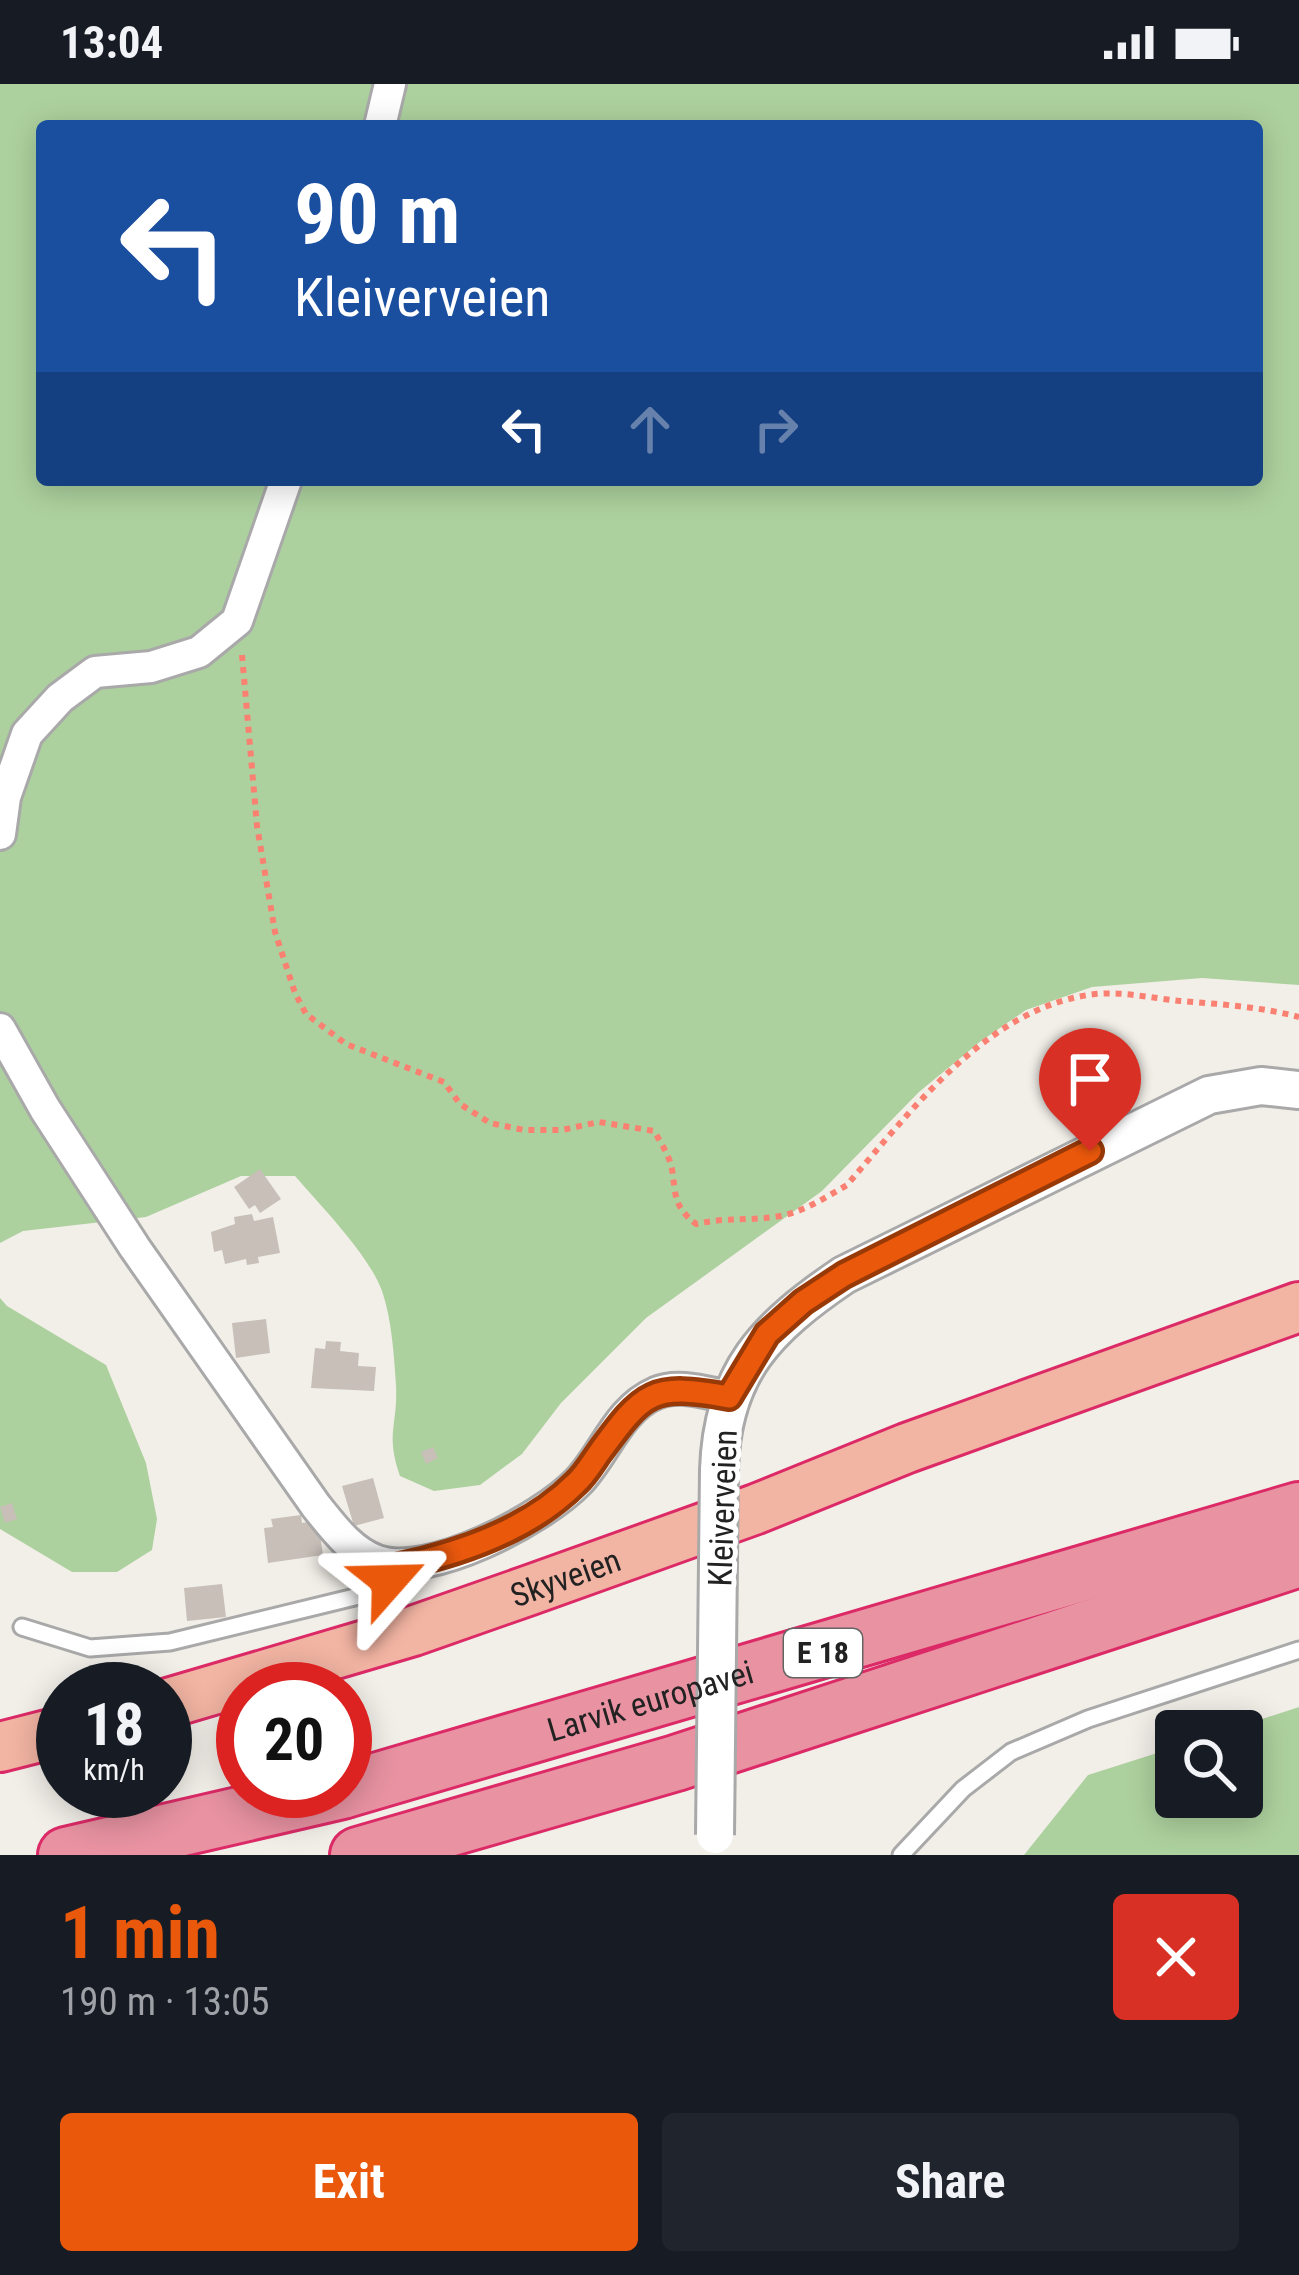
<!DOCTYPE html>
<html lang="en">
<head>
<meta charset="utf-8">
<style>
  :root { --surface:#171b24; --page:#20242c; --text:#f1f3f6; --muted:#9ea1a6; --accent:#ea580c }
  body { margin:0; font-family:"Roboto Condensed",sans-serif; background:var(--page); color:var(--text); height:100vh; display:flex; flex-direction:column; font-size:45px; white-space:nowrap }
  * { box-sizing:border-box; margin:0 }
  p { font-size:39px; color:var(--muted) }
  .icon { flex:none; width:66px; height:66px; fill:none; stroke:currentColor; stroke-width:2; stroke-linecap:round; stroke-linejoin:round }
  .map { position:relative; height:1771px; overflow:hidden }
  .side { display:flex; flex-direction:column; background:var(--surface); flex:1 }
  .side>* { flex:none }
  .top-card { position:absolute; left:36px; top:36px; width:1227px; height:366px; border-radius:12px; box-shadow:0 6px 30px #0003; background:#1a4fa0; color:#fff; overflow:hidden }
  .buttons { position:absolute; left:1155px; top:1626px; display:grid; gap:24px }
  .buttons a { display:grid; place-items:center; width:108px; height:108px; border-radius:12px; background:var(--surface); box-shadow:0 6px 30px #0003; font-size:60px }
  .speed { position:absolute; left:36px; top:1578px; display:flex; gap:24px; font-size:60px; font-weight:700; text-align:center }
  .speed>* { display:grid; place-content:center; width:156px; height:156px; border-radius:50%; background:var(--surface); box-shadow:0 6px 30px #0003; line-height:1 }
  .speed small { font-size:30px; font-weight:400 }
  .speed .limit { border:18px solid #d22; background:#fff; color:#111 }
  .pin { position:absolute; display:grid; place-items:center; width:102px; height:102px; color:#fff; margin:-123px -51px; border-radius:50% 50% 50% 0; rotate:-45deg; box-shadow:0 0 12px #0007 }
  .pin .icon { rotate:45deg }
  .me { position:absolute; width:132px; margin:-66px; rotate:65deg; stroke-linejoin:round; filter:drop-shadow(0 0 9px #0008) }
  .turn { display:flex; align-items:center; gap:42px; height:252px; padding:0 60px; font-size:54px }
  .turn .icon { width:156px; height:156px; stroke-width:2.5 }
  .turn b { display:block; font-size:84px; line-height:102px }
  .lanes { display:flex; align-items:center; height:114px; padding:0 60px; background:#0003; justify-content:center; gap:60px; direction:ltr }
  .lanes .off { opacity:.35 }
  .round { display:grid; place-items:center; flex:none; width:126px; height:126px; border-radius:12px; background:var(--page) }
  .summary { display:flex; align-items:center; justify-content:space-between; height:204px; padding:0 60px }
  h1 { font-size:72px; font-weight:700; line-height:90px; color:var(--accent) }
  .primary-button { display:flex; gap:24px; margin-top:auto; padding:24px 60px }
  .primary-button a { flex:1; height:138px; border-radius:12px; background:var(--accent); color:#fff; font-size:48px; font-weight:700; line-height:138px; text-align:center }
  .primary-button a+a { background:var(--page); color:var(--text) }
  .status { display:flex; justify-content:space-between; align-items:center; height:84px; padding:0 60px; background:var(--surface); direction:ltr }
  .status svg { height:33px; fill:currentColor }
  .map>svg:first-child { display:block }
</style>
</head>
<body>
<div class="status"><b>13:04</b><svg viewBox="0 0 49 12"><path d="M0 12V9h3v3zM5 12V6h3v6zM10 12V3h3v9zM15 12V0h3v12zM26 1h20v11H26zM47 4h2v5h-2z"/></svg></div>
<div class="map">
<svg width="1299" height="1771" viewBox="0 0 1299 1771">
  <rect width="100%" height="100%" fill="#f2efe9"/>
  <path fill="#add19e" fill-rule="evenodd" d="M0,0H1299V901L1202,894L1092,903L1026,926L981,957L919,1008L822,1107L646,1234L561,1319L522,1370L480,1401L434,1407L400,1392C385,1349 398,1342 396,1301C394,1272 392,1238 383,1210C372,1174 320,1121 295,1092H241L146,1133L23,1147L0,1159ZM42,42H1257V396H42Z
    M0,1214L7,1222L106,1281L146,1379L157,1435L152,1466L117,1488H72L0,1445Z
    M1299,1623V1771H1024L1088,1691L1176,1663V1713H1242V1647H1225Z"/>
  <path fill="#c7bfb8" d="M260,1085L281,1115L260,1129L255,1121L249,1125L234,1103Z
    M252,1130L254,1137L273,1133L280,1169L258,1173L259,1179L247,1181L246,1175L225,1180L222,1166L214,1168L211,1148L235,1140L234,1133Z
    M266,1235L270,1269L236,1274L232,1239Z
    M326,1257L341,1258L340,1267L359,1269L358,1282L376,1283L374,1307L311,1304L315,1264L325,1265Z
    M433,1363L438,1374L426,1380L421,1368Z
    M373,1394L384,1434L354,1442L342,1402Z
    M12,1419L17,1435L5,1439L0,1423Z
    M301,1431L302,1439L313,1437L314,1446L319,1445L323,1471L268,1479L264,1444L273,1443L271,1435Z
    M222,1500L226,1533L187,1537L184,1504Z"/>
  <g fill="none" stroke-linecap="round" stroke-linejoin="round">
    <defs>
      <path id="service" d="M22,1543L90,1564L170,1558L367,1510L389,1497L401,1482
        M901,1771L963,1705L1011,1668L1088,1635L1299,1566"/>
      <path id="minor" d="M380,42L390,0
        M0,750L5,713L27,650L60,614L95,588L151,583L199,568L237,537L286,396
        M0,945L45,1025L135,1164L316,1422C333,1443 351,1468 377,1477C429,1495 541,1436 578,1398C605,1370 618,1325 656,1309C678,1299 707,1309 729,1313"/>
      <path id="tertiary" d="M719,1386C722,1288 766,1244 844,1191L1209,1011L1261,1002L1299,1006"/>
      <g id="trunk">
        <path id="s1" d="M165,1620L413,1547L530,1506L756,1425L907,1364L1299,1223"/>
        <path d="M0,1663L63,1647"/>
      </g>
      <g id="motorway">
        <path id="s2" d="M345,1706L1299,1426"/>
        <path d="M66,1771L342,1707"/>
        <path d="M358,1771L676,1679L1299,1475"/>
      </g>
    </defs>
    <use href="#service" stroke="#a9a9a9" stroke-width="21"/>
    <use href="#minor" stroke="#a9a9a9" stroke-width="36"/>
    <use href="#tertiary" stroke="#a9a9a9" stroke-width="42"/>
    <use href="#trunk" stroke="#dc2a67" stroke-width="54"/>
    <use href="#motorway" stroke="#dc2a67" stroke-width="60"/>
    <path stroke="#fa8072" stroke-width="6" stroke-dasharray="6 6" stroke-linecap="butt" d="M242,571L257,742L275,848L295,909L306,930L346,960L444,998L460,1020L490,1039L524,1046H562L599,1038L654,1047C661,1059 669,1071 672,1085C676,1111 673,1122 696,1140C727,1133 745,1137 774,1133C800,1130 825,1114 847,1101C910,1028 985,927 1088,911C1117,906 1151,914 1180,917C1220,920 1261,923 1299,933"/>
    <use href="#service" stroke="#fff" stroke-width="15"/>
    <use href="#minor" stroke="#fff" stroke-width="30"/>
    <use href="#tertiary" stroke="#fff" stroke-width="36"/>
    <use href="#trunk" stroke="#f2b4a3" stroke-width="48"/>
    <use href="#motorway" stroke="#e892a2" stroke-width="54"/>
    <defs>
      <path id="tertiary-bridge" d="M715,1751L719,1386"/>
    </defs>
    <use href="#tertiary-bridge" stroke="#a9a9a9" stroke-width="42" stroke-linecap="butt"/>
    <use href="#tertiary-bridge" stroke="#fff" stroke-width="36"/>
  </g>
  <g fill="none" stroke-linecap="round" stroke-linejoin="round">
    <defs>
      <path id="route" d="M389,1497L400,1482C462,1469 530,1445 576,1399C585,1391 592,1379 599,1369C644,1307 652,1299 729,1313L767,1250L803,1218L844,1191L1090,1067"/>
    </defs>
    <use href="#route" stroke="#983908" stroke-width="30"/>
    <use href="#route" stroke="#ea580c" stroke-width="21"/>
  </g>
  <g text-anchor="middle" stroke-width="10" stroke-linejoin="round" paint-order="stroke">
    <rect fill="#fff" stroke="#646464" stroke-width="3" x="784" y="1545" width="78" height="48" rx="9"/>
    <g font-size="30" font-weight="bold" fill="#222">
      <text x="823" y="1579">E 18</text>
    </g>
    <g font-size="33" fill="#222" stroke="#fff">
      <text transform="translate(722 1424) rotate(-88)" y="12">Kleiverveien</text>
      <text dy="12" stroke="none"><textPath href="#s1" startOffset="420">Skyveien</textPath></text>
      <text dy="12" stroke="none"><textPath href="#s2" startOffset="318">Larvik europavei</textPath></text>
    </g>
  </g>
</svg>
<div class="buttons">
<a><svg class="icon" aria-label="search" viewBox="0 0 24 24"><circle cx="10" cy="10" r="6"/><path d="M15 15l6 6"/></svg></a>
</div>
<div class="speed"><div>18<small>km/h</small></div><div class="limit">20</div></div>
<div class="pin" style="left:1090px;top:1067px;background:#d93025"><svg class="icon" aria-label="arrive" viewBox="0 0 24 24"><path d="M6 21V4h12l-3 4 3 4H6"/></svg></div>
<svg class="me" style="left:389px;top:1497px" viewBox="-20 -20 40 40"><path d="M0-17L14 15 0 8-14 15z" fill="#ea580c" stroke="#fff" stroke-width="4"/></svg>
<div class="top-card">
<div class="turn"><svg class="icon" aria-label="left" viewBox="0 0 24 24"><path d="M17 20v-9H6M10 6l-5 5 5 5"/></svg><div><b>90 m</b>Kleiverveien</div></div>
<div class="lanes"><svg class="icon" aria-label="left" viewBox="0 0 24 24"><path d="M17 20v-9H6M10 6l-5 5 5 5"/></svg><svg class="icon off" aria-label="ahead" viewBox="0 0 24 24"><path d="M12 20V5M6 11l6-6 6 6"/></svg><svg class="icon off" aria-label="right" viewBox="0 0 24 24"><path d="M7 20v-9h11M14 6l5 5-5 5"/></svg></div>
</div>
</div>
<section class="side">
<div class="summary"><div><h1>1 min</h1><p>190 m · 13:05</p></div><a class="round" style="background:#d93025;color:#fff"><svg class="icon" aria-label="close" viewBox="0 0 24 24"><path d="M6 6l12 12M18 6L6 18"/></svg></a></div>
<div class="primary-button"><a>Exit</a><a>Share</a></div>
</section>
</body>
</html>
